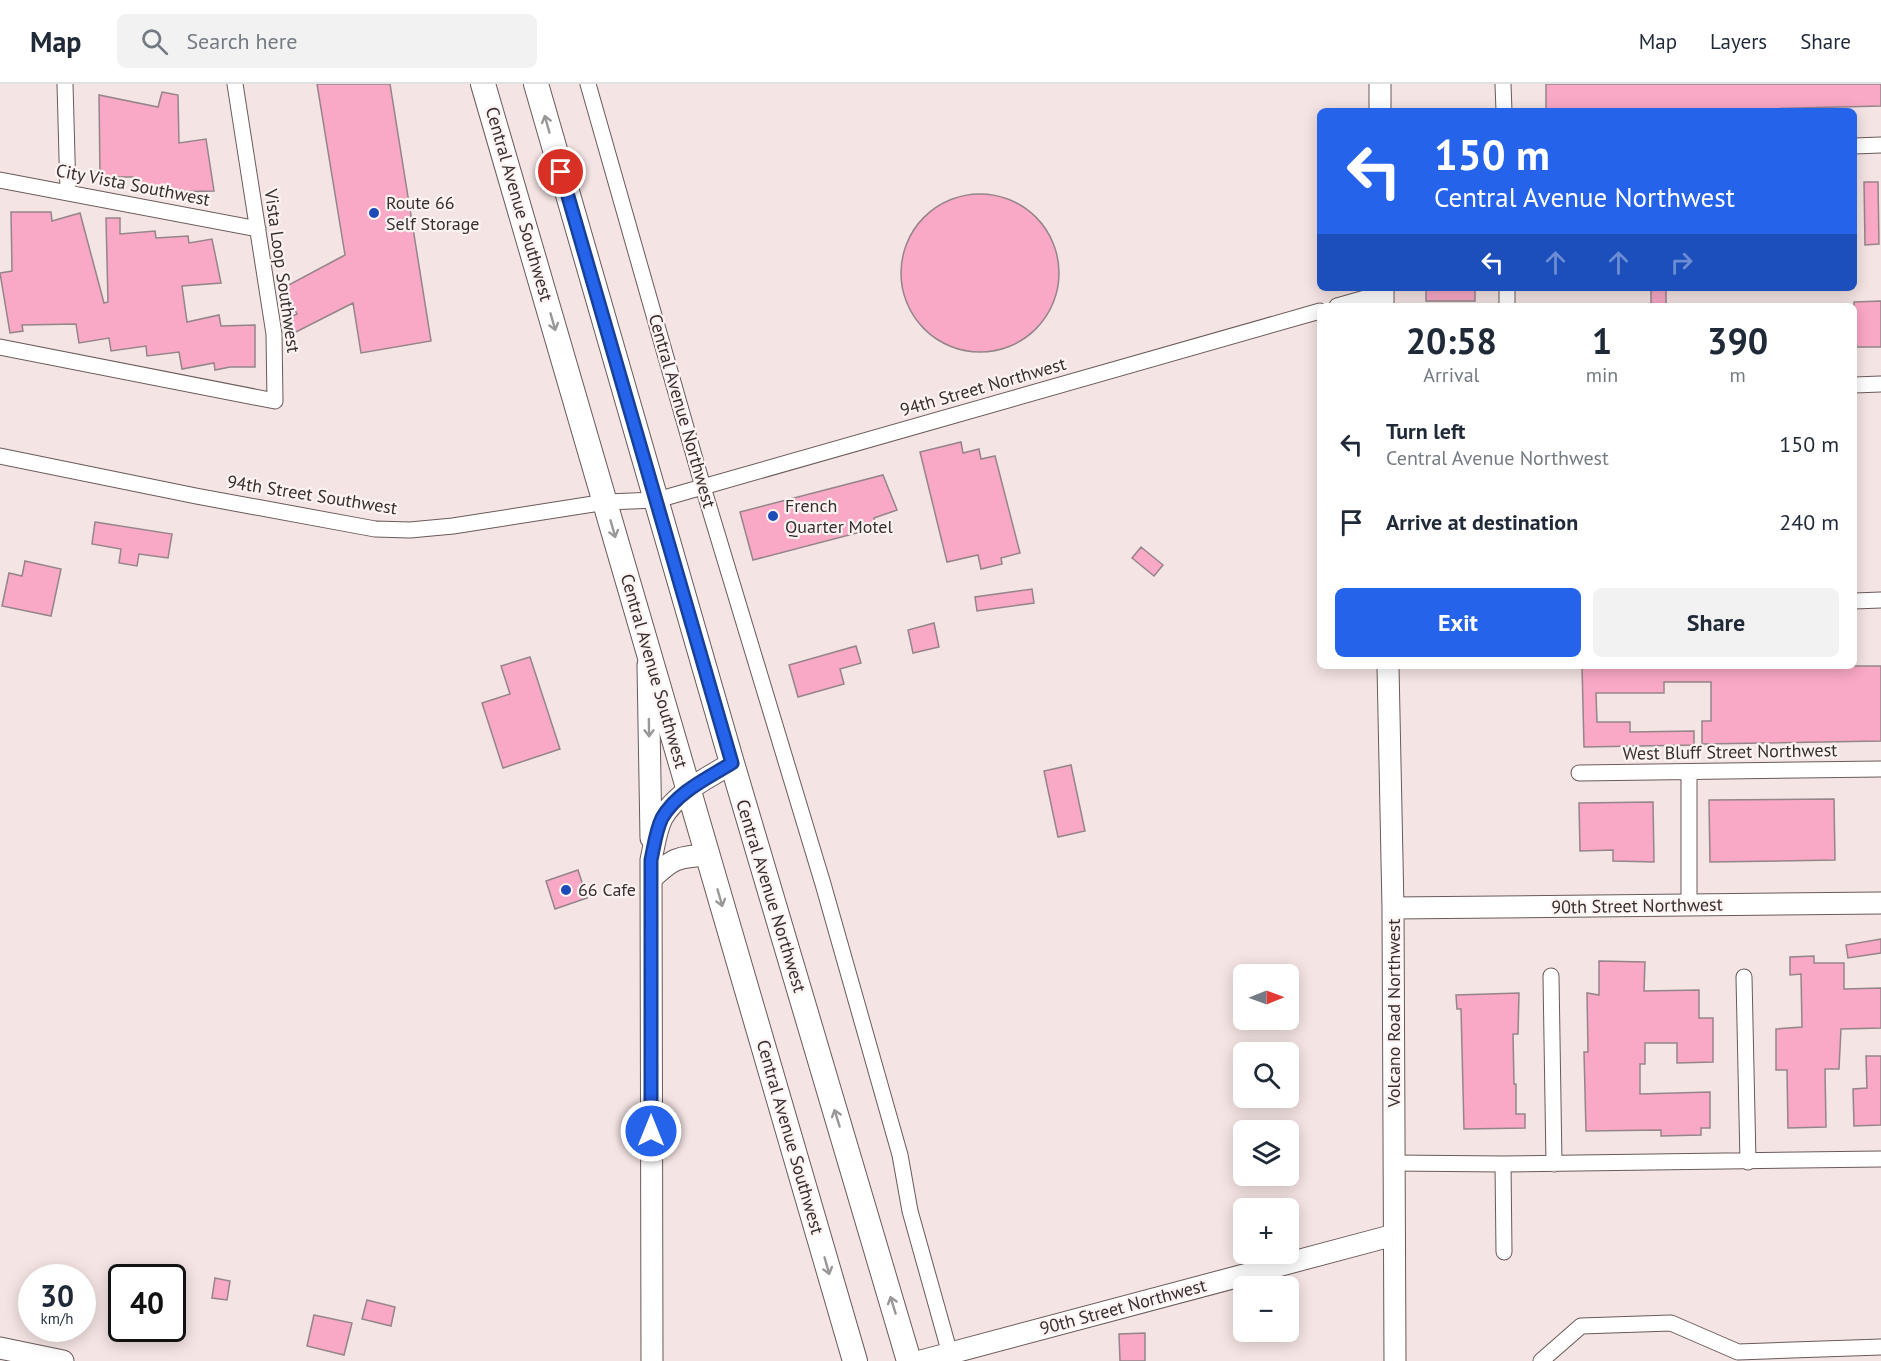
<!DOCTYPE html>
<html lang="en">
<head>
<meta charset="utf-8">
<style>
  :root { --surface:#fff; --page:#f2f2f3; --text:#1f2937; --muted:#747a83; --line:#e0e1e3; --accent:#2563eb }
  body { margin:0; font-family:"PT Sans",sans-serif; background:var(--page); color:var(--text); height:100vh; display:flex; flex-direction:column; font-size:22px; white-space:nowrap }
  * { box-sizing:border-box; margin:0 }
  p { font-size:20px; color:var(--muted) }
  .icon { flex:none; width:33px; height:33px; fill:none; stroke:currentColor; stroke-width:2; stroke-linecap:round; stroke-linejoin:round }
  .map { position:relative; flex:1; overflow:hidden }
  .sheet { position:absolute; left:1317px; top:219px; width:540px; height:366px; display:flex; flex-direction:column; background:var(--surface); border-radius:9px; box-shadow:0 3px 15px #0003 }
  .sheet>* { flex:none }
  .hud { position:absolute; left:1317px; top:24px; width:540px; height:183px; border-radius:9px; box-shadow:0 3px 15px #0003; background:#2563eb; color:#fff; overflow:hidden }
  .needle { width:39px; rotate:89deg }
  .tools { position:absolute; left:1233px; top:880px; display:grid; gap:12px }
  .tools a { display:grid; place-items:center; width:66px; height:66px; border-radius:9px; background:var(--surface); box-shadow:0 3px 15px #0003; font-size:30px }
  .speed { position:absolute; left:18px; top:1180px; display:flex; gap:12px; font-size:30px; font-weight:700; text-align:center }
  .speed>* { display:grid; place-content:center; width:78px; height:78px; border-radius:50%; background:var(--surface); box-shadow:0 3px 15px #0003; line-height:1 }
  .speed small { font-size:15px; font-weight:400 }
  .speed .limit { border:3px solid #111; border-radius:9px; background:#fff; color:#111 }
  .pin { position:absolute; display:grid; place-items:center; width:51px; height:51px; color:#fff; margin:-26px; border:3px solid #fff; border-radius:50%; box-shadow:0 2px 6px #0007 }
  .me { position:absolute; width:66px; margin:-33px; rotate:0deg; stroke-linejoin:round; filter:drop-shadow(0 0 4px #0008) }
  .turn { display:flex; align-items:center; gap:21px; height:126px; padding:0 18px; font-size:27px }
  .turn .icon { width:78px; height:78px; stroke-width:2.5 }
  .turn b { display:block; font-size:42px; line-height:51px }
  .lanes { display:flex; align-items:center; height:57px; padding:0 18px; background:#0003; justify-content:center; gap:30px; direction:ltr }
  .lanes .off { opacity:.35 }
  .eta { display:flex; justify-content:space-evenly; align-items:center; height:102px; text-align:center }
  .eta b { font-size:36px; font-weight:700; line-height:42px }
  .cta { display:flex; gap:12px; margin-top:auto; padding:12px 18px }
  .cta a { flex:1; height:69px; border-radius:9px; background:var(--accent); color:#fff; font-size:24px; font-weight:700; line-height:69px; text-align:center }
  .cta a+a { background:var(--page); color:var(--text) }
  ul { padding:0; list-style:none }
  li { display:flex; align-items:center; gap:18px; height:78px; padding:0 18px }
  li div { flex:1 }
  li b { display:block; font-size:22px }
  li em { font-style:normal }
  header { display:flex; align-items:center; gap:36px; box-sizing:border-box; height:84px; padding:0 30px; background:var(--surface); border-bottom:2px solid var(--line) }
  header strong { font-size:28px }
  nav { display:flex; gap:33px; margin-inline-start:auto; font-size:21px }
  .search { width:420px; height:54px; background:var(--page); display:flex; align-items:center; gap:15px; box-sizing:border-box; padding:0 21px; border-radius:9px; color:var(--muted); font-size:22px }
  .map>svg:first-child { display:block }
</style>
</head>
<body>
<header>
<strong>Map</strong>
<div class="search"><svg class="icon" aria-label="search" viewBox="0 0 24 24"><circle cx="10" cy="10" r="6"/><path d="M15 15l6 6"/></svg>Search here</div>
<nav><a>Map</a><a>Layers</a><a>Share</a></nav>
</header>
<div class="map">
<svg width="1881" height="1277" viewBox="0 0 1881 1277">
  <rect width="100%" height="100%" fill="#f4e4e3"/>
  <path fill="#f9a8c5" stroke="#94858a" stroke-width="1.5" d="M317,0H390L431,257L361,269L353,219L292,250L285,236L297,230L283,204L345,171Z
    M1546,0H1881V22L1716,26L1546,27Z
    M162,8L178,11L179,59L206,55L214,107L168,108V103L133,104V93H100L99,11L158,23Z
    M1864,98H1878L1879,160L1865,161Z
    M901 189a79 79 0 1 1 158 0a79 79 0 1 1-158 0Z
    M11,128H51L52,137L80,129L104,219L108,218L106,134H120V150L155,147L156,154L188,152L189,159L212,155L221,199L182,202L187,238L219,231L221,242L255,241V283H230L215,286L214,279L182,285L179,268L147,272L146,262L111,267L109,254L79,259L76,240L22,241L23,247L10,249L0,189L12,187Z
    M1426,204H1475V217H1426Z
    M1651,204H1666V222H1651Z
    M1881,217V263H1854V218Z
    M961,358L963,369L979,365L981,375L995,372L1020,469L1001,474L1002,480L981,485L978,471L947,478L920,368Z
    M883,391L897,426L874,434L876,444L753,476L740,428Z
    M95,438L172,450L168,474L139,470L137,482L119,479L121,465L92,460Z
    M1141,463L1163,481L1154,492L1132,474Z
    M25,477L61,485L51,532L2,522L9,489L22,492Z
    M1032,505L1034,519L977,527L975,513Z
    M934,539L939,563L913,569L908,546Z
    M856,562L861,579L840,585L844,600L798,613L789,581Z
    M530,573L560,665L503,684L482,619L510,610L501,582Z
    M1582,582H1881V657L1702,660V637H1711V598H1664V609H1596L1597,638H1630V648L1694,647V661L1584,663Z
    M1071,681L1085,747L1058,753L1044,687Z
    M1834,715L1835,776L1710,778L1709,716Z
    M1653,718L1654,778L1613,777V766L1580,767L1579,719Z
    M578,786L587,814L555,825L546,797Z
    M1881,855V869L1848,874L1846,861Z
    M1814,872V879H1844V905L1881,904V944L1841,945L1839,985H1825L1826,1043L1788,1044L1787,986H1776V945L1802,943L1801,890L1790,891V873Z
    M1599,877L1645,878L1644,907L1699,906V934H1713V978L1677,979V959H1645V980H1640V1010L1710,1008V1044H1701V1051L1661,1052V1046L1586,1047L1584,968H1588L1587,909L1599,911Z
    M1519,909L1518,950H1513L1514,1000H1516V1030H1525V1044L1464,1045L1461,925H1457L1456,911Z
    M1866,972H1881V1041L1854,1042L1853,1005L1867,1004Z
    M215,1194L230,1197L227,1216L212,1214Z
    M367,1216L395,1223L391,1242L362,1235Z
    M314,1231L352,1239L344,1271L307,1262Z
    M1145,1249V1277H1120L1119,1250Z"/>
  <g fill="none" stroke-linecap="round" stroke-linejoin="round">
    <defs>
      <path id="street" d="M65,0L68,109
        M588,0L703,403L823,800L900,1071L910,1127L952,1277
        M1503,0L1504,27
        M1854,62L1881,61
        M0,96L258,145
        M1507,204V222
        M1337,222L1383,209
        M0,263L275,317L274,250L235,0
        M1854,301L1881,300
        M0,372L196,412L375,445L410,446L453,442L606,418L657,416L1320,227
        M1854,517L1881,516
        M1579,689L1881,685
        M1689,689V821
        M1551,892L1554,1080
        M1744,893L1748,1078
        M1394,1079L1503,1080L1881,1075
        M1503,1080L1504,1168
        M1541,1277L1581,1242L1671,1239L1738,1268L1881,1263"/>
      <path id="secondary" d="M1380,0V27
        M1383,204V222
        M648,581L651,754
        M1388,582L1393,824L1395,1277
        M651,795C673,774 677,773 708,771
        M1393,824L1881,819
        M0,1264L63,1277
        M652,1277L651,776C654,762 656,746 662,734C677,708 708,694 732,679
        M921,1277L1394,1151"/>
      <path id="primary" d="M483,0L855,1277
        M536,0L732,679L909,1277"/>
    </defs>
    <use href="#street" stroke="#695b5a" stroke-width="17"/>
    <use href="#secondary" stroke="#695b5a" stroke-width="23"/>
    <use href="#primary" stroke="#695b5a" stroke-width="26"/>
    <use href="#street" stroke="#fff" stroke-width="15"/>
    <use href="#secondary" stroke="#fff" stroke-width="21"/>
    <use href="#primary" stroke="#fff" stroke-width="24"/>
  </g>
  <defs><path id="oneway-shaft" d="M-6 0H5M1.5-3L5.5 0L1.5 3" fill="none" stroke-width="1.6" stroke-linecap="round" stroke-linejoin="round" transform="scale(1.5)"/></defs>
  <g stroke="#9a9797">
    <use href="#oneway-shaft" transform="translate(547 40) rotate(-106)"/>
    <use href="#oneway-shaft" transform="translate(553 238) rotate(74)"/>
    <use href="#oneway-shaft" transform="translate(613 445) rotate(74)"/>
    <use href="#oneway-shaft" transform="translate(649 644) rotate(89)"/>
    <use href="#oneway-shaft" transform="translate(720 814) rotate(74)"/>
    <use href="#oneway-shaft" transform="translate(837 1034) rotate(-107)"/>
    <use href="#oneway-shaft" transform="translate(827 1182) rotate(74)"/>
    <use href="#oneway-shaft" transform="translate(893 1221) rotate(-107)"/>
  </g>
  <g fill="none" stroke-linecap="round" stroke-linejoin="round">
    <defs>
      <path id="route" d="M561,88L732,679C708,694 677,708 662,734C656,746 654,762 651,776V1047"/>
    </defs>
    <use href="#route" stroke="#184099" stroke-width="15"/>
    <use href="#route" stroke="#2563eb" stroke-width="10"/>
  </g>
  <g fill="#1d4bb8" stroke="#fdf3f2" stroke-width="2">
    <circle cx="374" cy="129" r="6"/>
    <circle cx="773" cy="432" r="6"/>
    <circle cx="566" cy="806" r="6"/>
  </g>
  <g text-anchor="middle" stroke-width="4.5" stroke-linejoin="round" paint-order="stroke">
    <g font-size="18" fill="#362f2f" stroke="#fdf3f2">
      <text transform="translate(133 101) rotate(11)" y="6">City Vista Southwest</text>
      <text transform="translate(519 120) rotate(74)" y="6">Central Avenue Southwest</text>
      <text transform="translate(282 187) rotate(82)" y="6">Vista Loop Southwest</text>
      <text transform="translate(983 303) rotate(-16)" y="6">94th Street Northwest</text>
      <text transform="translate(682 327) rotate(74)" y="6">Central Avenue Northwest</text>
      <text transform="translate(312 411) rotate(9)" y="6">94th Street Southwest</text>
      <text transform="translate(654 587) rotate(74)" y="6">Central Avenue Southwest</text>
      <text transform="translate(1730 668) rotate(-1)" y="6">West Bluff Street Northwest</text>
      <text transform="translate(771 812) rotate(73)" y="6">Central Avenue Northwest</text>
      <text transform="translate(1637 822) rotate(-1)" y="6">90th Street Northwest</text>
      <text transform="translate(1394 929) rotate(-90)" y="6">Volcano Road Northwest</text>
      <text transform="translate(790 1053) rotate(74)" y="6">Central Avenue Southwest</text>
      <text transform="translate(1123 1223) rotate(-15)" y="6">90th Street Northwest</text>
    </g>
    <g font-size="18" fill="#362f2f" stroke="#fdf3f2" text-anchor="start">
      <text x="386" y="125">Route 66<tspan x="386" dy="21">Self Storage</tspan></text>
      <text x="785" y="428">French<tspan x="785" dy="21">Quarter Motel</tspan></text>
      <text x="578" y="812">66 Cafe</text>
    </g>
  </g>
</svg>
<div class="tools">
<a><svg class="needle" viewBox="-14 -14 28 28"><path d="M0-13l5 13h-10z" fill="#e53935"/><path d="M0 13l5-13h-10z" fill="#747a83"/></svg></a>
<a><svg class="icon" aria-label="search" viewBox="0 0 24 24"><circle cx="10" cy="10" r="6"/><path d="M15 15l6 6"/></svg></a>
<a><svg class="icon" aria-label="layers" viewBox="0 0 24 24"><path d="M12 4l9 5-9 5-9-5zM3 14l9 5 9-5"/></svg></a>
<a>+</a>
<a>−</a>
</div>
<div class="speed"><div>30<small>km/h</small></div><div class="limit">40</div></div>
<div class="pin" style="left:561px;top:88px;background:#d93025"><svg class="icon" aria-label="arrive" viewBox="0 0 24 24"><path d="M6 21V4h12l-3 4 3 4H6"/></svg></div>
<svg class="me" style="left:651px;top:1047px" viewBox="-20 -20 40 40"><circle r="17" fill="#2563eb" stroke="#fff" stroke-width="3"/><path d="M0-11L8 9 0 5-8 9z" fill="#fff"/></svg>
<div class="hud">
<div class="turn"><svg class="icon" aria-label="left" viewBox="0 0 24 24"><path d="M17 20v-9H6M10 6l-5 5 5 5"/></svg><div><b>150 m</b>Central Avenue Northwest</div></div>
<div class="lanes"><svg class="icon" aria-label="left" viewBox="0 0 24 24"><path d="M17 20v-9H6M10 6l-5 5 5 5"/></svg><svg class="icon off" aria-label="ahead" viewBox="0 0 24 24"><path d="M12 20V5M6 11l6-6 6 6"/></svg><svg class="icon off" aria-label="ahead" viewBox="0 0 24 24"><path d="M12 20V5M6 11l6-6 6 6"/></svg><svg class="icon off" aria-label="right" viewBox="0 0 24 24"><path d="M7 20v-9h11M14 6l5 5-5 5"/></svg></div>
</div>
<section class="sheet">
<div class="eta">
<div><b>20:58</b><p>Arrival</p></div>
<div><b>1</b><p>min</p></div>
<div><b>390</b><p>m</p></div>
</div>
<ul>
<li><svg class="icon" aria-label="left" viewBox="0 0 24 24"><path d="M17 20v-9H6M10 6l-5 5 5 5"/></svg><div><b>Turn left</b><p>Central Avenue Northwest</p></div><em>150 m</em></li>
<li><svg class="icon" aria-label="arrive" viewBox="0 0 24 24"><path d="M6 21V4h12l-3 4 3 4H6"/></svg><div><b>Arrive at destination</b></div><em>240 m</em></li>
</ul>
<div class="cta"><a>Exit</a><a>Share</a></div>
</section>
</div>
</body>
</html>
